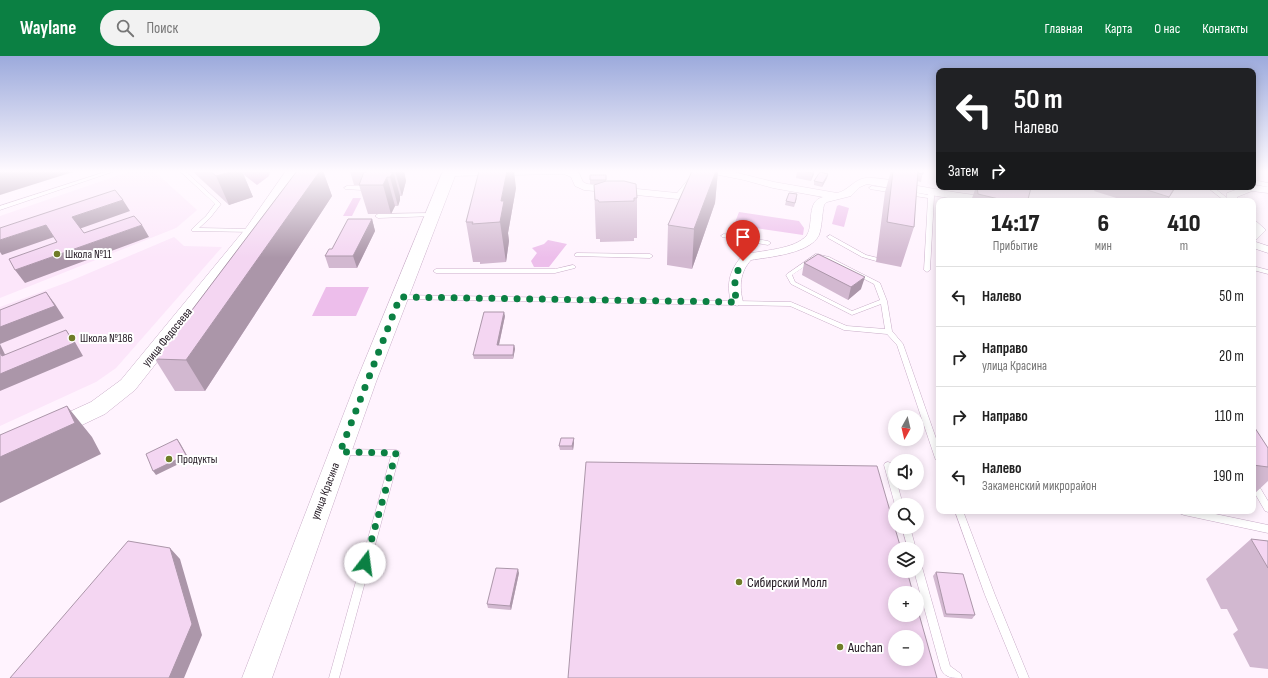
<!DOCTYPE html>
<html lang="ru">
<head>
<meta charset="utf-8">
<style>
  :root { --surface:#fff; --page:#f2f2f2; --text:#222; --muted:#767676; --line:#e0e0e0; --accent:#0b8043 }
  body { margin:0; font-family:"Sofia Sans Condensed",sans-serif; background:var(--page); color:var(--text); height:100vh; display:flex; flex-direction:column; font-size:15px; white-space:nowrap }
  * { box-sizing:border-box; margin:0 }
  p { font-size:13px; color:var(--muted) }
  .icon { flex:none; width:22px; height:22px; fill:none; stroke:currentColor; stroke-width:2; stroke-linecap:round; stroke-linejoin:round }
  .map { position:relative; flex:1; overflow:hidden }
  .sheet { position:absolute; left:936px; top:142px; width:320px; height:316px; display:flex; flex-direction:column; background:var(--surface); border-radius:8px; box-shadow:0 2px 10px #0003 }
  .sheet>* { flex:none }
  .top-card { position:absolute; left:936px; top:12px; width:320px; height:122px; border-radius:8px; box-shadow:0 2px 10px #0003; background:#202124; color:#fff; overflow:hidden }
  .needle { width:26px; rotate:188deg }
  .buttons { position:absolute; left:888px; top:354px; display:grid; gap:8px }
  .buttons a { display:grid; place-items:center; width:36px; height:36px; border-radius:50%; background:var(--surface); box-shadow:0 2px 10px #0003; font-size:20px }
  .pin { position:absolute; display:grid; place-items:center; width:34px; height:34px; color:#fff; margin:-41px -17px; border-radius:50% 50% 50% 0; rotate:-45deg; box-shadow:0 0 4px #0007 }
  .pin .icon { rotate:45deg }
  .me { position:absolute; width:44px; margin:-22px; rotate:15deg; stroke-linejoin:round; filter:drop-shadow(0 0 3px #0008) }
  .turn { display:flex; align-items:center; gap:14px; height:84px; padding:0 12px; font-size:18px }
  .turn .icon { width:52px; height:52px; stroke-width:2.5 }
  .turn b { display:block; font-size:28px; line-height:34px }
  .then { display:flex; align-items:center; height:38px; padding:0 12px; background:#0003; gap:8px; font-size:15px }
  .eta { display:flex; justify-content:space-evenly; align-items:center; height:68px; text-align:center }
  .eta b { font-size:24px; font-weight:800; line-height:28px }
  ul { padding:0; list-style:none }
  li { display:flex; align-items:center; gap:12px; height:60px; padding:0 12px; border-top:1px solid var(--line) }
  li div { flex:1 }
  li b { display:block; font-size:15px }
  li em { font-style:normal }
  header { display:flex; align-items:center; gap:24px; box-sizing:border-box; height:56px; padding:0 20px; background:var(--accent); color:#fff }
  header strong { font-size:19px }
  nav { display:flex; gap:22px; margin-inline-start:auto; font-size:14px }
  .search { width:280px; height:36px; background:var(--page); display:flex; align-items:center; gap:10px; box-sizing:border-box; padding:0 14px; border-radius:22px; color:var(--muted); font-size:15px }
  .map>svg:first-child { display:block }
</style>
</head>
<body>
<header>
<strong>Waylane</strong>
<div class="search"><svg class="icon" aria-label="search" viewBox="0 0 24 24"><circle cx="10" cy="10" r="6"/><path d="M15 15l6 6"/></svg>Поиск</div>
<nav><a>Главная</a><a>Карта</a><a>О нас</a><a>Контакты</a></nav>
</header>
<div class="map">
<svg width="1268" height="622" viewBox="0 0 1268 622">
  <rect width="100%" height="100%" fill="#fff3fe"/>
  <path fill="#fce6fa" d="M131,115H154L197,154L176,172L0,242V160Z
    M174,181L184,190L222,191L116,312L96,326L0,370V251L68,226Z"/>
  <path fill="#edbeeb" d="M353,142H361L352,160H343Z
    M839,149L849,152L844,171L832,168L837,150Z
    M739,156L799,165L804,172L803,179L734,169Z
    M548,184L567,188L549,211H534L531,205L537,197L532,192L544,188Z
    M326,231H369L356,260H312Z"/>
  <path fill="#d09fce" d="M239,115H270L269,120L257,129Z"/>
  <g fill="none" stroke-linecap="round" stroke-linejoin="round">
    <defs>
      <path id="lane" d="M108,115H115L0,154V150Z
        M180,115H185L221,148L210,162L199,172L252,173L254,174V176L192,175V173L206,160L215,148Z
        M1253,124L1268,127V131L1253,128Z
        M347,130H362L365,132L362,134L345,133L344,132Z
        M872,130L894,133L897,135L894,137L870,133L869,132Z
        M1207,131H1213L1231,145H1225Z
        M931,134L934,136V141L930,214L927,216L924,214L928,142L908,139L905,137L908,135L928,139V136Z
        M432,157L435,159L434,160L378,162L375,160L378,158Z
        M724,178L768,185L771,187L768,189L722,181L721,180Z
        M830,179L866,199L878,202L879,203L876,205L862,201L828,182L827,181Z
        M577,197L650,198L653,200L650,202L575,200V198Z
        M816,198L829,201L880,227L887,245L892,275L903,288L939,391V405L936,404L935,402L897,289L887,278L844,274L790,250L400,243L397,241L400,239L791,246L847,270L885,273L881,248L852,259L791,228L786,219L787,218ZM817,202L825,203L874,228L880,244L852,255L795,226L792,219Z
        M573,209L575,210V212L555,217H436L433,215L436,213H555Z
        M1253,210L1268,214V218L1253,214Z
        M342,393L396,394L399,395L400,397L339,622H329L391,400L342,399L339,398L338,396L339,394Z
        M888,406L891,407C894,413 895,420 895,427H897L903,449H895L884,409L885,407Z
        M1253,424L1256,425L1268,445V456L1265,455L1253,434Z
        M955,455H963L995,539L1029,622H1019L985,539Z
        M1180,455H1201L1268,469V477L1184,459L1181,458Z
        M902,471H910L916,493H908Z
        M917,507L920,508L922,511L950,610L961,618L962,622C953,622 945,622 941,613L914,515H917Z"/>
      <path id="street" d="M445,115H574L579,117L583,126L587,128L677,137L695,115H705L687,140L678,143L584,134L575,130L571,121L564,118L449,120L445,119Z
        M708,115H730L774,126L837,137C848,135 854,123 866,122C883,121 902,127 918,130C945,135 971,139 998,142L1003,145H972L948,142L867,128L860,131L851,140L827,146L824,149C822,158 822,171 819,179C810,198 768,201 751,204C740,216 739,230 743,246L737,250L731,246C726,227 730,213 743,199C761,194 795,194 807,179C814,168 806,145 823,141L773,132L744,124L709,117Z
        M1253,129L1268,131V137L1252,135L1237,141V145H1227V137L1244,131H1253Z
        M1253,165L1257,166L1266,174L1257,183L1253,184Z
        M1253,185L1268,190V197L1253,192Z"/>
      <path id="secondary" d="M286,115H300L258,178L135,334L105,358L61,379L53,381L45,379L42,373L45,367L91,346L121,324L246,172Z
        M443,115H457L376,326L272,622H242L356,326Z"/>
    </defs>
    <use href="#lane" stroke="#c9adc8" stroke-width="1"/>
    <use href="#street" stroke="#c9adc8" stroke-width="1"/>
    <use href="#secondary" stroke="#c9adc8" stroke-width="1"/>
    <use href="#lane" fill="#fff" fill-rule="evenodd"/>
    <use href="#street" fill="#fff" fill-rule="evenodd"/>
    <use href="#secondary" fill="#fff" fill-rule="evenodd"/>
  </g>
  <path fill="#d2b8d0" d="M192,115H242L253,141L229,149Z
    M297,115H323L332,140L205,335H175L155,303Z
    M350,115H404L406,125L402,140H400L399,141L400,144L398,150H395L391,158H368L359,129H354Z
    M692,115H718L715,147L692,213L667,209L668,169Z
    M797,115H814L811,125L796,122Z
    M891,115H923L921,126L917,125L914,171L901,211L876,206L885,136Z
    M828,118L827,122L822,131L814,129V125Z
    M606,119V125L637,142V182H634V185L600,186V183H596L594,129L599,128H590V124Z
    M976,131L1028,143L1027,145H971Z
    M1096,131H1176L1167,145H1126L1094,135Z
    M516,132L508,177L509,185L506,206L480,208V206H473L466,166Z
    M797,142L794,151L785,149L786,145Z
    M372,163L375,175L357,212H329L325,200L332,193Z
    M804,207L861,233L848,244L802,219Z
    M505,260L499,289H514L515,293L513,303H474L473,299Z
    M1253,369L1268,392V425L1253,439Z
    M574,387L573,394H560L559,390Z
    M1251,483L1268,485V613L1250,611L1233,578L1238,574L1227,553H1221L1206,523Z
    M936,516L975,559L972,563L944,561L933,520Z
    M519,517L511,554L488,552L487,548Z"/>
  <path fill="#ab96a9" d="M0,115H76L0,139Z
    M234,115H242L253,141L229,149L216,120Z
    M320,115H323L332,140L205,335L186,304Z
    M390,115H393L400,140V144L398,150L390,121Z
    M395,115H404L406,125L402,140Z
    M507,115H514L516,132L508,177L509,185L506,206L500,166L501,145Z
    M716,115H718L715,147L692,213L694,173Z
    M813,115H814V118L811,125Z
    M828,118L827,122L822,131L823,127Z
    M387,121L395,150L391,158L383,129Z
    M1175,131H1176L1167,145H1166Z
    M123,144L130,155L79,173L72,161Z
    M372,163L375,175L357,212L353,200Z
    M46,169L54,181L2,199L0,196V184Z
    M142,169L149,181L25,227L15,214Z
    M865,221L861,233L848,244L851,231Z
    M46,236L55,248L64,262L0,288L12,313L2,300L0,297V271Z
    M504,256L505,260L498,293L497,289Z
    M66,274L75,286L83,300L0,335V318Z
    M514,289L515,293L513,303V299Z
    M67,350L92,381L101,398L0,447V401Z
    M574,382V387L573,394L572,390Z
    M177,383L180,387L189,403L156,419L153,415Z
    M170,492L180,503L202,579L184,622H169Z
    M518,513L519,517L511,554L510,550Z"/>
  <path fill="#f4d6f2" stroke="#ab96a9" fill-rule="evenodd" d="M210,115H234L216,120Z
    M297,115H320L186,304L155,303Z
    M366,115H390V116H393L390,121H387L383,129H359L364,116H366Z
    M479,115H507L501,145H504L500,166L472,168L473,166H466Z
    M692,115H716L694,173L668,169Z
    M801,115H813L812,117Z
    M893,115H918L914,171L887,166Z
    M918,115H923V118L918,117Z
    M820,116L828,118L823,127L814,125Z
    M590,119H606V124H590Z
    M606,125H624L636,128L637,142H634V145L599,146L598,144H595L594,129Z
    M977,131H1031V132L1028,143L1026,145H1007L978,138Z
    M1138,131H1175L1169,141Z
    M115,134L123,144L72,161L84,177L134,160L142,169L15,214L9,203L57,186L46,169L0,184V172Z
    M789,137L797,138L795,147L786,145Z
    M348,163H372L353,200H325L329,193H332Z
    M818,198L865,221L851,231L804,207Z
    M46,236L55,250L0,271V254Z
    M484,256H504L497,289H514L513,299H473Z
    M66,274L74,287L0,318V297L2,300Z
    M67,350L75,367L0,401V379Z
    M1253,369L1268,392V411L1253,409Z
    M561,382H574L572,390H559Z
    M177,383L186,399L153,415L146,398Z
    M586,406L877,410L901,493H895V515H907L913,537H895V559H917V551L937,622H568ZM895,581H917V603H895Z
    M1251,483L1268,485V512Z
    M128,485L170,492L192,568L169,622H10Z
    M496,512L518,513L510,550L487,548Z
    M936,516L963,518L975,559L946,558Z"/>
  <linearGradient id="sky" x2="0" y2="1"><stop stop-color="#9caadc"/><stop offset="0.57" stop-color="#fffaff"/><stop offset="1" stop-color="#fffaff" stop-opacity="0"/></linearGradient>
  <rect width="1268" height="202" fill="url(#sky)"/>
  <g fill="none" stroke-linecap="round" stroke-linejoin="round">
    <path stroke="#0b8043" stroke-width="7" stroke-dasharray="0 12.6" d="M365,507L396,397L340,396L400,241L737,246C733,231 734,219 743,205"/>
  </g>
  <g fill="#6f7c28" stroke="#fff" stroke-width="1.5">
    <circle cx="57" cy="198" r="4"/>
    <circle cx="72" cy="282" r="4"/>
    <circle cx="169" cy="403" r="4"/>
    <circle cx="739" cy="526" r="4"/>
    <circle cx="840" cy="591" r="4"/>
  </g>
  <g text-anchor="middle" stroke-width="4" stroke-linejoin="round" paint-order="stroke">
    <g font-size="12" fill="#221822" stroke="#fff" text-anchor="start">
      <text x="65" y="202">Школа №11</text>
      <text x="80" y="286">Школа №186</text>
      <text x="177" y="407">Продукты</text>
    </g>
    <g font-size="12" fill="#221822" stroke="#fff">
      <text transform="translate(167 281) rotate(-51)" y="4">улица Федосеева</text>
      <text transform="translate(325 435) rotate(-69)" y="4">улица Красина</text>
    </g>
    <g font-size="14" fill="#221822" stroke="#fff" text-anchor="start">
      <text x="747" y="531">Сибирский Молл</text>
      <text x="848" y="596">Auchan</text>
    </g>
  </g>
</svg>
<div class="buttons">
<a><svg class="needle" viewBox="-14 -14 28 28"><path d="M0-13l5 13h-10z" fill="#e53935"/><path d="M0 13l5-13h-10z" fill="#767676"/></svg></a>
<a><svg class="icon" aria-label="sound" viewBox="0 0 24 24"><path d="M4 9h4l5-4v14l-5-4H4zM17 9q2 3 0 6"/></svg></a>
<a><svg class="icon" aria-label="search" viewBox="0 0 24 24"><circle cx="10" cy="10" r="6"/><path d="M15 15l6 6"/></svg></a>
<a><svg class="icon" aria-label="layers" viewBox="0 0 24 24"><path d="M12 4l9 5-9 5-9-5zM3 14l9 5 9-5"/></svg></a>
<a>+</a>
<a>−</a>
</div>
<div class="pin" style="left:743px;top:205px;background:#d93025"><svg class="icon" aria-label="arrive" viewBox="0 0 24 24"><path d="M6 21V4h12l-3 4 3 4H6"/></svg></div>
<svg class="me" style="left:365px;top:507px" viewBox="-20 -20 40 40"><circle r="19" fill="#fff"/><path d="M0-13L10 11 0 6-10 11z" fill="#0b8043"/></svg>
<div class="top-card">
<div class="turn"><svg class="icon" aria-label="left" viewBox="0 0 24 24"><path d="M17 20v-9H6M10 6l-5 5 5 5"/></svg><div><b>50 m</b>Налево</div></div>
<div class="then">Затем<svg class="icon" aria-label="right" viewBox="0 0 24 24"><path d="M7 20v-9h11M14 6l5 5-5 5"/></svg></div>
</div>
<section class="sheet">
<div class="eta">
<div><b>14:17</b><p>Прибытие</p></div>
<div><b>6</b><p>мин</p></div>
<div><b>410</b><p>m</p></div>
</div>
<ul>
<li><svg class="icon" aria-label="left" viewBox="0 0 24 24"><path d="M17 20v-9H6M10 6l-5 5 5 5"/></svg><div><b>Налево</b></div><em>50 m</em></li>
<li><svg class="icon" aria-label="right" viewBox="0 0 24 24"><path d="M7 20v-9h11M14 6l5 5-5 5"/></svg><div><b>Направо</b><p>улица Красина</p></div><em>20 m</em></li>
<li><svg class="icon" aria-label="right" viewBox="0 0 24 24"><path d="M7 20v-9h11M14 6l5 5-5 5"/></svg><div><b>Направо</b></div><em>110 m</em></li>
<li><svg class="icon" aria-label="left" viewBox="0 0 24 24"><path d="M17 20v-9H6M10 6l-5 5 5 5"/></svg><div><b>Налево</b><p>Закаменский микрорайон</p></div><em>190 m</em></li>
</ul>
</section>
</div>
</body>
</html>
